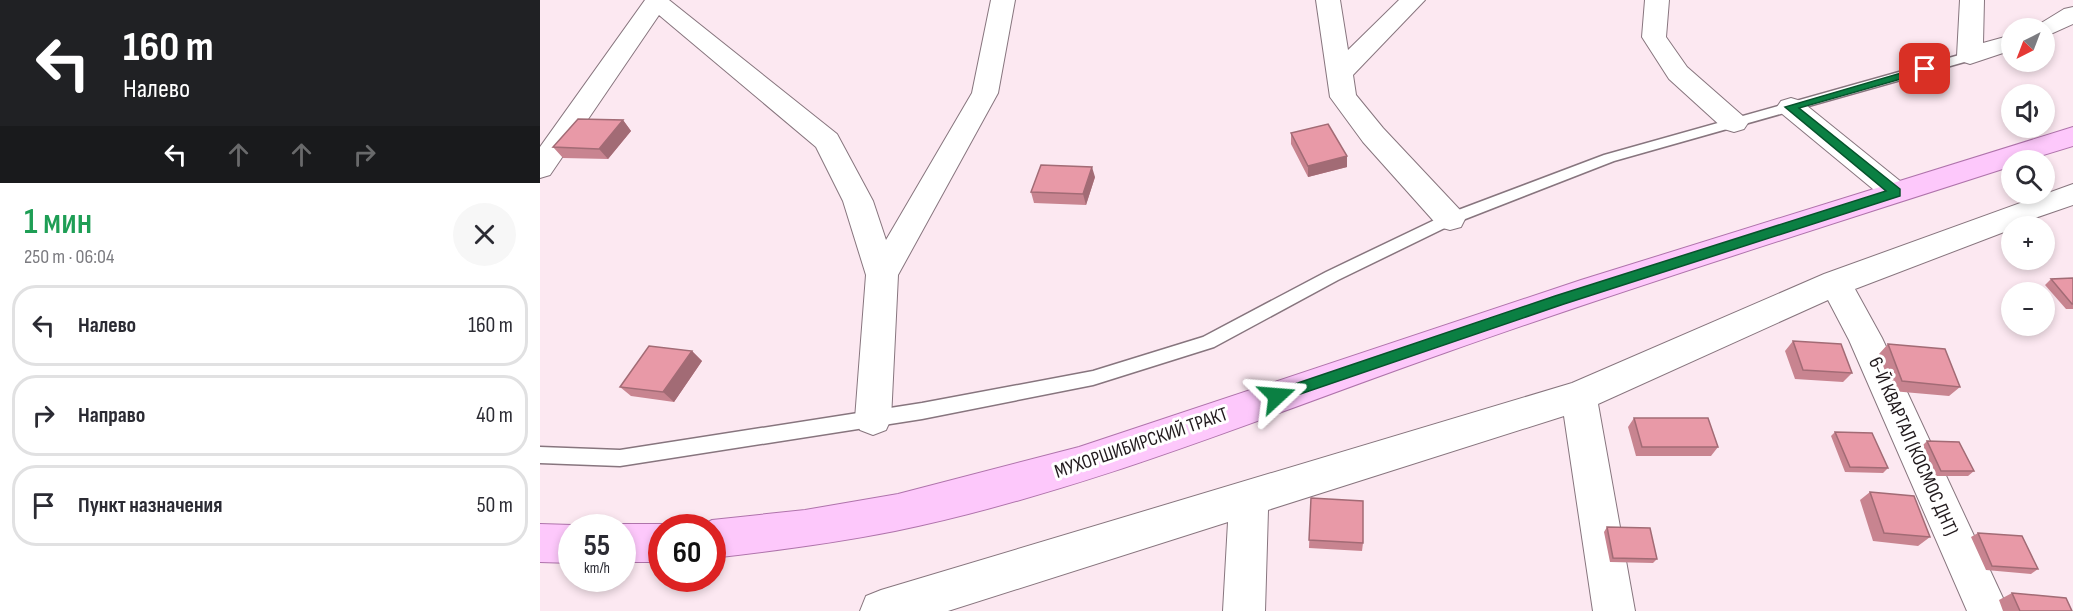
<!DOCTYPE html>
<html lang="ru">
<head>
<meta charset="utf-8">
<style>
  :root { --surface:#fff; --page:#f7f7f7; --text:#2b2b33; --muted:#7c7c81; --line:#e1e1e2 }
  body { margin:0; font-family:"Sofia Sans Condensed",sans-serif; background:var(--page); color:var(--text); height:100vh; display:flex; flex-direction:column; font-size:22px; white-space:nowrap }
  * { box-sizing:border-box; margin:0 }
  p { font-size:20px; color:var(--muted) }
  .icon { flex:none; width:33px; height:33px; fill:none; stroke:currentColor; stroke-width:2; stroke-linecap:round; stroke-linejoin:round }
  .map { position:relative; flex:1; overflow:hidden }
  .details { display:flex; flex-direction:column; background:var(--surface); width:540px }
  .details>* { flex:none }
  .hud { background:#202124; color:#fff; overflow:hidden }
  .needle { width:39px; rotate:222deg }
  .tools { position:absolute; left:1461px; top:18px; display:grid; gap:12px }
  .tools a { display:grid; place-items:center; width:54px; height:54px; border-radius:50%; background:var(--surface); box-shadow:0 3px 9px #0003; font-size:30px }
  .speed { position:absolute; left:18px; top:514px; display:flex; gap:12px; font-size:30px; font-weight:700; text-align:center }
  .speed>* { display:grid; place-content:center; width:78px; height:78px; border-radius:50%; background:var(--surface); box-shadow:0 3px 9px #0003; line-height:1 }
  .speed small { font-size:15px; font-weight:400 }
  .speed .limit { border:9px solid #d22; background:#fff; color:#111 }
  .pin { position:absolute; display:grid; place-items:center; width:51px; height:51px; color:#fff; margin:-26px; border-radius:12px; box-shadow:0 3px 9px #0006 }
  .me { position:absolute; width:66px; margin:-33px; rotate:71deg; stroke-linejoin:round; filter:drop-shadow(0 0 4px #0008) }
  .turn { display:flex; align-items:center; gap:21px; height:126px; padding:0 24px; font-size:27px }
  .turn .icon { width:78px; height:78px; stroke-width:2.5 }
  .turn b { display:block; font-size:42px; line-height:51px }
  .lanes { display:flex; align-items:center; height:57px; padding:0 24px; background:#0003; justify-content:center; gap:30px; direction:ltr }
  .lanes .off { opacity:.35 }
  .round { display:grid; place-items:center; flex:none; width:63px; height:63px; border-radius:32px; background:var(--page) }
  .summary { display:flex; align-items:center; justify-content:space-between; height:102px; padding:0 24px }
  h1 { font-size:36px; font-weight:600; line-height:45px; color:#1e9e55 }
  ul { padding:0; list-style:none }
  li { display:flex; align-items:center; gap:18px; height:81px; margin:0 12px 9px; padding:0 12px; border:3px solid var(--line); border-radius:24px }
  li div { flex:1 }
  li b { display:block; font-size:22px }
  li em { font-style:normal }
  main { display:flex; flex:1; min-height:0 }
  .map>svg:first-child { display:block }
</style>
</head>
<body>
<main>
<section class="details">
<div class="hud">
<div class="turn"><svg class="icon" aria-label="left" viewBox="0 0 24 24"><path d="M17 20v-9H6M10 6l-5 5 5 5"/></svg><div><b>160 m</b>Налево</div></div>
<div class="lanes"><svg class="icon" aria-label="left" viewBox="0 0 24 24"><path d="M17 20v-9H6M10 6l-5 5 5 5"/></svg><svg class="icon off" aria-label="ahead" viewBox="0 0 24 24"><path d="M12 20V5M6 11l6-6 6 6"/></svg><svg class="icon off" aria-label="ahead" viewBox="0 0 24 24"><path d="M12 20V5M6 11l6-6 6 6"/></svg><svg class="icon off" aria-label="right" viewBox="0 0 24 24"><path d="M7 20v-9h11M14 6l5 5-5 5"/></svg></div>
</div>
<div class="summary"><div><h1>1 мин</h1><p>250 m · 06:04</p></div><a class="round"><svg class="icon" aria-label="close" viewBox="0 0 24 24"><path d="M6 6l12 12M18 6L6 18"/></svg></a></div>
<ul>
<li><svg class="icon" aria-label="left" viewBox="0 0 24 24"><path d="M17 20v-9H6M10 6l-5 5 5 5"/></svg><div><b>Налево</b></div><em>160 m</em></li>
<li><svg class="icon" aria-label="right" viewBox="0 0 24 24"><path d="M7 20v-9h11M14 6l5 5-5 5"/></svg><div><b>Направо</b></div><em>40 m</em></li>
<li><svg class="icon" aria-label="arrive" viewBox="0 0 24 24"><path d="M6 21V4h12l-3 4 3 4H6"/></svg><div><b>Пункт назначения</b></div><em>50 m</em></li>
</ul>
</section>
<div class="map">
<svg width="1533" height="611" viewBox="0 0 1533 611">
  <rect width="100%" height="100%" fill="#fce8f1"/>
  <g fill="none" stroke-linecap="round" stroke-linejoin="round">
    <defs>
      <path id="service" d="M1430,52L1436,56L1435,59L1074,161L915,223L798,280L674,347L553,385L382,419L80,466L0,463V447L80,450L382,403L553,371L663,337L786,272L905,215L1064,155Z"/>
      <path id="minor" d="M105,0H129L297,134L333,201L346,240L432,93L451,0H475L458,93L358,275L351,419L346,430L333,435L320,430L315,419L326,275L303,201L276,147L119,15L10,175L0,178V147Z
        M776,0H800L808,50L859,0H885L813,75L816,95L843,128L921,211L925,219L921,227L910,230L899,227L823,142L790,97Z
        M1105,0H1129L1126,37L1147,67L1204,117L1208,123L1204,129L1194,132L1184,129L1129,79L1102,37Z
        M1420,0H1444L1443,43L1472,35V50L1430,64L1421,61L1417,56Z
        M1533,7V24L1504,37V28H1493L1524,9Z
        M1251,98L1261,101L1365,185L1370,192L1365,199L1355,202L1345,199L1241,113L1237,107L1241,101Z
        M1533,184V205L1472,226V229L1315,289L1342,338L1469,611H1427L1309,340L1288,300L1058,404L1095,611H1053L1024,416L728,510L725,611H683L688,522L408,611H320L326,596L341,590L1032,383L1284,274Z"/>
      <path id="primary" d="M1533,127V146L1487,160H1472V166C1283,227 1094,286 907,352C725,416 544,492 355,531C294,543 234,551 172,558V528H157L172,520L265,510L358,494L539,447L1041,280Z
        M0,524L32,525L40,528H32V563L0,562Z
        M82,524H122L133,528H122V562H82V528H71Z"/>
    </defs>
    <use href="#service" stroke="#87757e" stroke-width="3"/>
    <use href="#minor" stroke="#87757e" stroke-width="2"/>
    <use href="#primary" stroke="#af73ab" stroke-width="2"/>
    <use href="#service" fill="#fff" fill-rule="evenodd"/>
    <use href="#minor" fill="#fff" fill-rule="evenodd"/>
    <use href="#primary" fill="#fdc8fb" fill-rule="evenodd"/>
  </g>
  <path fill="#c88490" d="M83,120L91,131L68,159L23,158L13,147Z
    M751,133L807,156V167L768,177L751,144Z
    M555,177L546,205L494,203L491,192Z
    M1533,278V309H1526L1505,285L1511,279Z
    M1253,341L1312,373L1303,382L1255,379L1245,351Z
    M1348,344L1420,387L1409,396L1352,391L1339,354Z
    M152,351L162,361L134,402L91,396L80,387Z
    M1094,418L1178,447L1171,456H1096L1088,427Z
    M1295,432L1348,468L1343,473L1305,472L1291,436Z
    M1387,441L1434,471L1428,476H1396L1382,446Z
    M1330,492L1390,537L1378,546L1333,541L1320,500Z
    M771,498L823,543L822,551L769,548Z
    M1067,527L1117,559L1113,563L1070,562L1064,532Z
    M1438,533L1498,569L1491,574L1446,570L1431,537Z
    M1472,593L1532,611H1463L1459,600Z"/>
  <path fill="#a26b75" d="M83,120L91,131L68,159L59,149Z
    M807,156V167L768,177V166Z
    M552,167L555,177L546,205L543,194Z
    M152,351L162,361L134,402L123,392Z"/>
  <path fill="#e899a7" stroke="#a26b75" stroke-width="1.5" d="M38,119L83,120L59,149L13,147Z
    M788,124L807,156L768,166L751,133Z
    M501,165L552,167L543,194L491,192Z
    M1533,278V304H1532L1511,279Z
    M1253,341L1301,344L1312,373L1263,370Z
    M1348,344L1405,349L1420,387L1362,381Z
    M109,346L152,351L123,392L80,387Z
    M1094,418H1168L1178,447H1102Z
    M1295,432L1332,433L1348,468L1310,467Z
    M1387,441L1419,442L1434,471H1401Z
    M1330,492L1374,496L1390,537L1344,533Z
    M771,498L823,501V543L769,540Z
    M1067,527L1110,528L1117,559L1073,558Z
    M1438,533L1482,536L1498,569L1452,566Z
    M1472,593L1526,598L1532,611H1480Z"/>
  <path fill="#0b8043" stroke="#07532c" stroke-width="1.5" d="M1385,66L1389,67V71L1259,108L1360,189V196L1024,304L737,402L732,401L730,396L732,392L737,390L1015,296L1346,191L1245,107Z"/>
  <g text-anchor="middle" stroke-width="6" stroke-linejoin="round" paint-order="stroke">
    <g font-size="20" fill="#211a1d" stroke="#fff">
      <text transform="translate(601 442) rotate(-19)" y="7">МУХОРШИБИРСКИЙ ТРАКТ</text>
      <text transform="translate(1374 446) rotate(66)" y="7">6-Й КВАРТАЛ (КОСМОС ДНТ)</text>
    </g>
  </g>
</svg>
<div class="tools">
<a><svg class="needle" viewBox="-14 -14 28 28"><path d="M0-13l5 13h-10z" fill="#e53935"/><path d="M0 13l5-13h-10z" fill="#7c7c81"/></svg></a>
<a><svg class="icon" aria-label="sound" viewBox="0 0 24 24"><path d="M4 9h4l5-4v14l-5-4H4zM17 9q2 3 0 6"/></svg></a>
<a><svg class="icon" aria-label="search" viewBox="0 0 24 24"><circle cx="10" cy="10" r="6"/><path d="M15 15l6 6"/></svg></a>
<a>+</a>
<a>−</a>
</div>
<div class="speed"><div>55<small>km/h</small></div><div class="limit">60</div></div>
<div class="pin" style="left:1385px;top:69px;background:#d93025"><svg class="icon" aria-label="arrive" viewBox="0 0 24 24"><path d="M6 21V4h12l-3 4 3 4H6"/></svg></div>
<svg class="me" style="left:737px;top:396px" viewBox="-20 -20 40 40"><path d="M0-17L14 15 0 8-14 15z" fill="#0b8043" stroke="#fff" stroke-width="4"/></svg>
</div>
</main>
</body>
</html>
